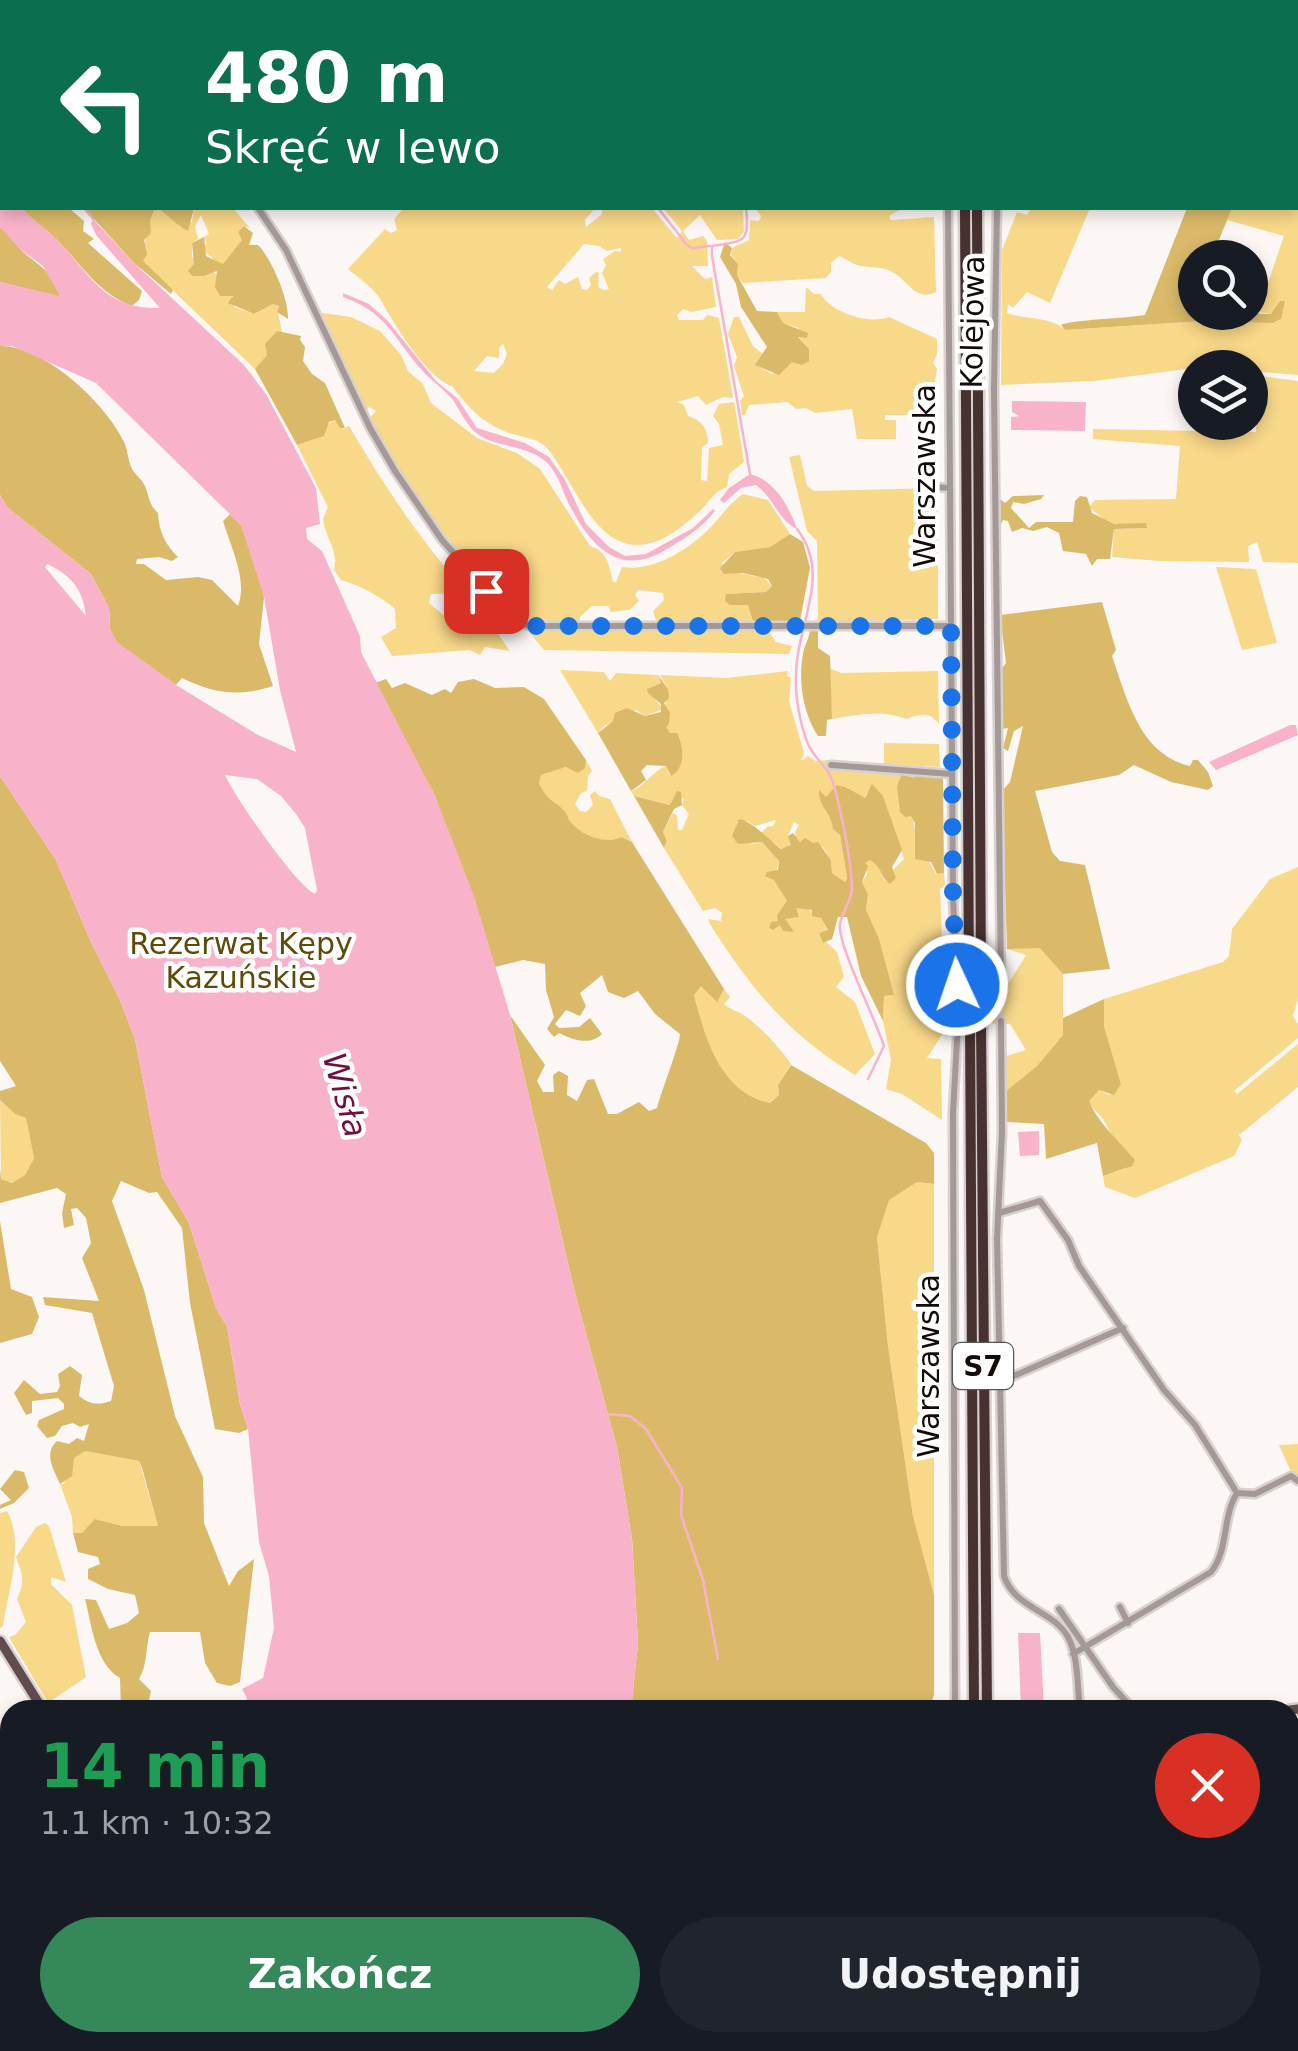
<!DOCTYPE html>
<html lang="pl">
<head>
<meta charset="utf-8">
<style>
  :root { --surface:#171b24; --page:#20242c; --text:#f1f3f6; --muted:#9ea1a6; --accent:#34885a }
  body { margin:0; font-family:"DejaVu Sans",sans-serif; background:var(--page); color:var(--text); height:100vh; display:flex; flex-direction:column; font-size:38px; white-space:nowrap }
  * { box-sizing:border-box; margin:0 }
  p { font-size:32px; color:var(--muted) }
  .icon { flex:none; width:55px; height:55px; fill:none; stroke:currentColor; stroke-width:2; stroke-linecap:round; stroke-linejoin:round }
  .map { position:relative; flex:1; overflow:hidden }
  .panel { position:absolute; left:0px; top:1700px; width:1300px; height:352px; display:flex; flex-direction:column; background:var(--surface); border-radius:30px 30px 0 0; box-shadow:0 5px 15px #0003 }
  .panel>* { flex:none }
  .banner { position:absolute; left:0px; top:0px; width:1300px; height:210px; box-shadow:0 5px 15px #0003; background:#0b6e4f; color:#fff; overflow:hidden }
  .controls { position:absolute; left:1178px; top:240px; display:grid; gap:20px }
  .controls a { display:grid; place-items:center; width:90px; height:90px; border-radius:50%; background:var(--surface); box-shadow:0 5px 15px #0003; font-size:50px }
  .pin { position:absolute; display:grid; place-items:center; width:85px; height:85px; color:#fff; margin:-42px; border-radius:20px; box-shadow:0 5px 15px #0006 }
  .me { position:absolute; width:110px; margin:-55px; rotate:357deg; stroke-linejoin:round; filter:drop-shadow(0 0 8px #0008) }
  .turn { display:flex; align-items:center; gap:35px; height:210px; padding:0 40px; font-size:45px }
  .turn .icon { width:130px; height:130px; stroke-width:2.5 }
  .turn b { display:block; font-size:70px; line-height:85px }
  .round { display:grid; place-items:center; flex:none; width:105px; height:105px; border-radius:52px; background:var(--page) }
  .overview { display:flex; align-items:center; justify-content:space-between; height:170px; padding:0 40px }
  h1 { font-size:60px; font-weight:600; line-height:75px; color:#1e9e55 }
  .button { display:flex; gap:20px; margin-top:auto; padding:20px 40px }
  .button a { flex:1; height:115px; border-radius:60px; background:var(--accent); color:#fff; font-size:40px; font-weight:600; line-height:115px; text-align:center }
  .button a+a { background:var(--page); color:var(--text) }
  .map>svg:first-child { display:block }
</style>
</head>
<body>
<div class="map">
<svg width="1298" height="2051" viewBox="0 0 1298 2051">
  <rect width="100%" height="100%" fill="#fcf7f5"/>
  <path fill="#f8d889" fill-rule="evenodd" d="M1298,128V375L1250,371V368H1195L1094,381L1001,385L1002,250L1017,212L1027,215L1031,208H1090L1050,303L1027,292L1013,308L1008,304L1007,313C1026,320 1050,316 1065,330L1202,321L1273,323L1281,319L1280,301L1272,314L1258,312L1284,236L1227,220L1232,208H1298Z
    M158,208L168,212L180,227L192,222L194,208H233L250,228L244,226L243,240L223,264H219L203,250L206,243L204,237L209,234L201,215L195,226L198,239L192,243V257C212,270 232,282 234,307L254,314L273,304L279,306L278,312L282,332L277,331L267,343V355L255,369L142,261C144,243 148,226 153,209Z
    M404,208H595L585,220L586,227L601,215L603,208H652L677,238L682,231L663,208H743L744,232L738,239L717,240L700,215L683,231L689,240L703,236L707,241L708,266H692L705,279L712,277L716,307L691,312L683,309L677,315L679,320H703L707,315L719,318L733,398L723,397L706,405L698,396L678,402L684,405L688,416C702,420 708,429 708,443L702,447L701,480L707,481L709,448L723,445L719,424L713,416L719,404L734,402L744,462L729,474L727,487C712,492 710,502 699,512C684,525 666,541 646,544C595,554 573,478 547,448C537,437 517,437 504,431C481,422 466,405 452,386C428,379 394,324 382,302C374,288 360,279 348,269L385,229L391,233L397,230L394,219ZM584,244L599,246L607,251L621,248V252L615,251L603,259L606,265L602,273L609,289L604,290L598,287L599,273L596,272L589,278L591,285L587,290L582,289L578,277L565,284L559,280L552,290L547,287ZM503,344L507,354L503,364L494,373L474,371L487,356L499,358V348Z
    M755,208H903L889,216L891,220L934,217L936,292C916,302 909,282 894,273C883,266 873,268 861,266C854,265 847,259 839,256L831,263V272L826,278L743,283L737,275L738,264L731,255L732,248L749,240L750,220L759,221L761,216Z
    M806,287L814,294H821C831,313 870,325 889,317L937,339V354L933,363L937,369L935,382L928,387L934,401L927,415H885V420H896V439H857L852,409L815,413L806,408L796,409L788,402L749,405L745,415H742L740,401L744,396L734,366L737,357L728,334L734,317H739L753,346L763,354L756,365L772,374L809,349L798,336L799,328L783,323L777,312H805Z
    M323,313L351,317L380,331L401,355L408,371L423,384L431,403L477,438L517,453L540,469L590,546C608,552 609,565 613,582H616L622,567C653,572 688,550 709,529C721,517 728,504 743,494L768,500L790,534L770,547L735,552L722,563L729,574C742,570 750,578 763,577L772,586L766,592L725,594L748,605L753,622L657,623L653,611L664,600L663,593L638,590L635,595L639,601L629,610L611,612L608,606H592L580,617L579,623L527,624L517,621C457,553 413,499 369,419L376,411L369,407L365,413L319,314Z
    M1261,376L1298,381V563L1263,562L1257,542L1248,546L1249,562L1160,561L1112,557L1114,529L1146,528L1108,523L1089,507L1095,500L1176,499L1180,446L1093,439V429L1256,432L1257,389Z
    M335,420L343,429L349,426C384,486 421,541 467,593L431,594L429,603L446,617L449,626L457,630C471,626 476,622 479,607L510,651L485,647L480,655L470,650L392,656L381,637L396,628L395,609C382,597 357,584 341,580L334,570C339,550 325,538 323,519L328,507L297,445L324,436L325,426Z
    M800,455L807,486L814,491L938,488V619L818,622L817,541L807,531L789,457Z
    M1216,567L1256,569L1277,643L1242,650Z
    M527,629H535L539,635L543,630H768L776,642L792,646L789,654L544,650Z
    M829,668L841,673L938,671L939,724C929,711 920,714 906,719C882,709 858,715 832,719Z
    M560,670L604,672L610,681L616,673L658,675L661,683L647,689L663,709L645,716L636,710L604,726L598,733Z
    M788,671L787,676L791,678L789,701L804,753L801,761L808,756L816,761L828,760L829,766L915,771L914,778H908L916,839L936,874L944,873L945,886L940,889L942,940L927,948L947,982L950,985L1008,984L1026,955L1007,949L1040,947L1063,971V1035L1037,1066L1006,1091V1056L1026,1050L1010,1024L950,1022L927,1058L941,1059L942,1120L902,1094L886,1089L891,1060L883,1021L884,996L894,995L866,910L868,894L862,882L867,874L864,863L870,860L878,865L885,881L896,878L893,870L904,859L883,796L866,793L865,798L826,797L825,810L840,835L847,878L845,882L832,873L831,860L823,847L796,840L795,832L799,825L794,822L788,836L792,845L782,849L761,833L767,827L773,826L776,820L755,826L748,821L737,822L736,832L752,844L762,842L779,861L774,879L787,901L780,925L786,924L785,919L799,917L795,908L805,907L821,918L828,931L819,933L823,943L826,942L837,952L844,977L836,987L855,1002L875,1054L855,1075C788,1034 751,989 710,924L708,919L721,921L722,913L715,908L703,911L664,848L667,841L663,832L673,813L677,816L678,830H682L689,814L682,805L684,798L672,801L671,805L634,796L631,791C645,787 651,772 666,766L670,776C670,746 661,717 668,689L660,675L727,678Z
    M884,743L939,744L940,767L884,764Z
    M586,760L592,771L588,776L587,791L581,793L575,804L580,811L586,812L593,805L590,795L595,791L599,796L610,799L632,842L621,837C604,845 580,836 569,820C568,818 568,815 566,813C555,799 549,804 539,783L541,775L566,767L585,768Z
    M1298,867V999L1293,1016L1298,1024V1038L1234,1091L1237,1094L1298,1044V1087L1239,1135L1242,1140L1234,1156L1135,1198L1105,1187L1103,1176L1125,1169L1121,1144C1107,1133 1111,1131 1103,1119C1097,1111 1092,1110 1088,1100L1099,1090L1109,1095L1121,1084L1104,1026V999L1223,962L1229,956L1232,929L1270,879Z
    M701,985L717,1001L724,989L730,997L724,1004C731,1010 738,1011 745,1016C762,1028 780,1048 791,1064L778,1085L779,1095L770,1103C720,1092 706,1040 694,995Z
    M0,1100L15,1114L26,1118L34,1158L25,1175L12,1183L1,1179Z
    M917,1182L934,1184V1595L913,1516L888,1346L877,1237L888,1200Z
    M1298,1444V1477L1291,1472L1279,1445Z
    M85,1451L139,1461L158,1526H123L95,1519L82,1534L73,1533L72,1517L60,1484H64L74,1457Z
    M7,1511C25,1542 8,1592 3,1626L0,1628V1513Z
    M45,1523L49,1526L66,1582L51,1577V1584L72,1605L86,1677L48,1703L9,1637L15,1635L26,1622L17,1599C26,1579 22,1575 16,1557L36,1527Z
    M10,1726V1942H6L9,1947L10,1984H6L0,1992V1752Z
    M814,2043H942V2051H833L834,2044L827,2051H812Z"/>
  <path fill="#daba69" d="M22,208H69L84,221L83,231L94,239L88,243L142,291L139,300L132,306C97,292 83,266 58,241C46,229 33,221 22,208Z
    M84,208H155L150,220L151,233L144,240L147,254L143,261L173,290L171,294L133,262Z
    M158,208H194L188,231C177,226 168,215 158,208Z
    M1187,208H1232L1212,257L1195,258V303L1192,312L1271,314L1280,301H1285L1281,319L1273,323L1202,321L1065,330L1061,325C1069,320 1129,318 1145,315Z
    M244,226L253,233L249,245H258C272,259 289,300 288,319L277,312L279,306L273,304L254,314L228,303L233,296H220L215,287L217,271L204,276H192L188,271L194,264L192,243L204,237L206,256L223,264L242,240L238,232Z
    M0,227C9,234 15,244 23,252C39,265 56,275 60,297L0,282Z
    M725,242L732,248L730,255L738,264L737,275L757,311L777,312L783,323L808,333L807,338L798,337L809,349V361L802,365L792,362L779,375L755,365L767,347L741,307L736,284L720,257Z
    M277,331L301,336L300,340L305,347L303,361L312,374L325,383L345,428H340L335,420L329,422L324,436L297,445L255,369L267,355L265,344Z
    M0,346C44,345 108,405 125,444C128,452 128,460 131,467C134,474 142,479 145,486C150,499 148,503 158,513C159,532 165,544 178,557L172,561L159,557L137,559L136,564H144L166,580L198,577L212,580L238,606C248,580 231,548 223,521L230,514L241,525L256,564L264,597L259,644L273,686C238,697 215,694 182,678L176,685L116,642L110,629L109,608L91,574L8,508L0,495Z
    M1044,495L1041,499L1024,504L1013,502L1011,508L1029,528L1036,522H1073L1075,501L1080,496L1087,497L1092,513L1114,524L1146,523L1147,528L1114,529L1110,559H1097L1092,566L1086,554L1063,551L1059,533L1047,527L1033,531L1022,528L1012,532L1008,521L1003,520L1001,524L1000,499L1005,503L1013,496Z
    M790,534L803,542L810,568L800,621L753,622L748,605H730L725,601L726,594L766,592L772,586L768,579L743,573L724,574L720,568L735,552L770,547Z
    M1102,602L1116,650L1112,656C1127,699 1140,755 1190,766L1193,760H1198L1208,772L1213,786L1208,790L1171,782L1134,765L1119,775L1035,791L1052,852L1060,861L1085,865L1110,969L1063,974L1040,948L1007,949L1002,791L1010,782L1023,726L1014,731L1008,751L1003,748L1008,728L1002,729V668L1006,663L1000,615Z
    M810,630H818V648L830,656L832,719L827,720L826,736H818C803,714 798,681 803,654C804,646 809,639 810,630Z
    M658,675L668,689L669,698L664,703L670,713L669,724L666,727L670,733H677C684,747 686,768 671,776L666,766L647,765L641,771L646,780L631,791L598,733L613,721L615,713L627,708L645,716L661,712V704L648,693L647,689L661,683Z
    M386,679L392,688L405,683L432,695L445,689L451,693L458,682L474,679L495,688L524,687L544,699L586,760L585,768L578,773L566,767L541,775L539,783C549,804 555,799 566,813C568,815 568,818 569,820C580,835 604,845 621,837L632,842L724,989L717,1002L701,986L694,995C706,1040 720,1092 770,1103L779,1095L778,1085L791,1065L926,1143L934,1153V1184L917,1182L889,1200L877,1237L888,1346L913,1516L934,1595V1694L930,1710H631L638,1643L632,1539L617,1447L575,1293L510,1015L545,1065L537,1081L543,1092H554L553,1075L559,1071L568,1076L567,1095L577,1101L587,1080L594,1079L608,1114H617L639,1102L649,1111L657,1108C661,1092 680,1044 680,1034L655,1014L638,991L624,998L608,992L602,975L580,993L586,1006L580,1016L566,1010L555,1024L559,1028L579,1027L590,1018L602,1034C590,1046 573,1040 559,1033L554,1037L547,1029L554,1017L546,990L545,964L523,960L495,967L435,796L375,683Z
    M915,771L943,778L944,873L937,874L931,862L915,859V823L911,816L905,817L900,812L897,786L902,774L914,778Z
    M0,776L56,860L91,942L120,1000L135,1039L162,1177L189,1223L216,1308L227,1326L240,1404L248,1429L239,1433L215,1429L190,1303L182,1228L157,1192L149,1193L121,1181L112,1201L144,1290L175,1416L203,1477L204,1523L229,1586L238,1571L254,1559L240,1682L230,1686L217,1683L205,1663L200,1632H150C145,1649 148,1664 139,1679L151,1691L147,1710H121L120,1678C95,1663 92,1626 85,1599L96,1600L109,1629L127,1623L139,1613L135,1595L108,1589L88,1579V1569L100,1564L98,1557L78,1552L73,1533H82L95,1519L123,1526H158L142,1468L139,1461L85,1451L74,1458L72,1476L60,1484C54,1470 43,1454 57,1441L69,1444L77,1438L84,1441L89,1424L80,1427L73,1423L62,1426L55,1436L47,1438L37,1426L39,1420L64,1409V1404L58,1398L32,1401V1413L26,1415L14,1393L24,1380L40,1394L57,1392L60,1386L58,1374L70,1366L82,1375L79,1396C90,1405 99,1405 111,1401L114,1386L92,1313L45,1305L43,1297L99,1301L82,1258L91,1243L86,1218L77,1208L71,1209L74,1225L64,1228L62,1213L66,1194L57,1188L0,1203V1169L1,1179L12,1183L25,1175L34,1158L26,1118L15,1114L0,1100V1091L16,1086L0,1061Z
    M872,784L883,796L902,850L892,867L896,878L890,884C881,878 882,867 870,860L865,863L868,866L862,882L868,894L866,910L879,939L894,995L884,996L883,1021L861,976L847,917H838L832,939L823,943L819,933L828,930L821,918L812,916V910L796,908L799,917L785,919L794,932L783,931L780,925L773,930L769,928L771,922L778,921L777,915L787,901L774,880L765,876L767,872L778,870L779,861L762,842L738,844L732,836L739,819C754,822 769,840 781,849L791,845L788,836L793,833L800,842L805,838L813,843L818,842L831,860L832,873L845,882L847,878L840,835L833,829C832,814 818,806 819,790L826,797L837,785C852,789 852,791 865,798Z
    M677,791L681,792L682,805L674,809L663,832L667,841L664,848L634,796L670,805Z
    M1104,999V1026L1121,1084L1114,1095L1099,1090L1089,1101C1098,1123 1119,1141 1135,1160L1132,1166L1103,1176L1097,1143L1046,1159L1044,1124L1007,1122L1006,1091L1037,1066L1063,1035V1018Z
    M0,1221L11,1289L32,1297L39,1317L32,1334L0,1343Z
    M15,1470L24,1472L29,1488L14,1503L0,1509V1505L11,1500L0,1489Z
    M1290,1835L1298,1846V2008L1290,2013Z
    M6,1983L10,1984V2042L43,2043L46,2051H0V1992Z
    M120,2043H190L187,2051H117Z
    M680,2043L776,2042V2043L772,2051H681Z
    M1084,2043H1099L1109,2048L1116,2043H1155L1161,2051H1091Z
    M1190,2043V2042L1246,2043L1233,2051H1180Z"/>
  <path fill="#f8b3cb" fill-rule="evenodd" d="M0,180L2,208H22C33,221 46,229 57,240C92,275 102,309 160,308L96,235L91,224L93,219L133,262L244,365L266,394L316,488L320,524L306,528L307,539L322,551L360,636L361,652L435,796L474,896L510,1015L575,1293L617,1447L632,1539L638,1643L631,1710H245L247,1698L242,1689L263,1678L274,1628L269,1576L259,1542L248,1429L240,1404L227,1326L216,1308L189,1223L162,1177L135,1039L120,1000L91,942L56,860L0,776V495L8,508L91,574L109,608L110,629L117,642L176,685L258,735L296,752L280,690L264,597L241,525L96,383L12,346H0V282L60,296L43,266L21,250L0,227ZM47,564C71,575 83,589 86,616L45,567ZM225,775L257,779L281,796L296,814L305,828L317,890L315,894C296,886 235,797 225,775Z
    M343,293L369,304L387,320L436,381L457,398L477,428L525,443L549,457L565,480L586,524L609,547L625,556L646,554L693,528L713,509L715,511C701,529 685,538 667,549C622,577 593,550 571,508C562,492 559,473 545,461C525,444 494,448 475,432C465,423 460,410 453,400C443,388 430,380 420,368C393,337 386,312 343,297Z
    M1012,401L1086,402L1085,431L1011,430V417L1019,416L1012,412Z
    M750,474C776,481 789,507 797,529C779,521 773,497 756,485L741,488L724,503L720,500L729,488Z
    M1290,725H1296L1298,735L1216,770L1209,762Z
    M1039,1131V1155L1020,1156L1018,1132Z
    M1018,1633H1040L1044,1709H1021Z
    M190,2042H486V2043L478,2051H187Z
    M680,2042L681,2051H516L512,2043Z"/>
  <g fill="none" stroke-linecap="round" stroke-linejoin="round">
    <path stroke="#f8b3cb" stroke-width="2.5" d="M544,0L549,2
      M0,103L2,105
      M84,208L93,219
      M658,208L687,245L692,248L710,246
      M746,208C750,243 744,241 712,246V256L750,474
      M797,529C833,576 796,624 796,676C795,697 800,724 808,744C816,762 829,765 835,789C842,817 851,859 852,888C852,901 842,911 840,924C837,944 876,1020 884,1046L868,1079
      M607,1414L630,1416L646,1429L682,1488L681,1515L703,1580L718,1659"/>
    <path stroke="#d9d4d1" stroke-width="6" stroke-dasharray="6 3" stroke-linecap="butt" d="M1001,984V1021
      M957,985L958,1022"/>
    <path stroke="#d9d4d1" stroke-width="10" stroke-dasharray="10 5" stroke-linecap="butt" d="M969,985L970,1021
      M981,1021V984"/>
    <defs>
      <path id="minor" d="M867,0L872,2
        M946,0V2
        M1224,2L1231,0
        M0,20L2,22
        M258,208L286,250L370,428L395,471L442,540L515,622L530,626H951
        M948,208L953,897L957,985
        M997,208L994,391L1001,984
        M920,486L950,488
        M831,765L952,774
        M1001,1021L1002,1132L997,1239L1004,1576C1015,1609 1053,1610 1068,1637C1079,1658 1077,1687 1080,1710
        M999,1213L1040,1201L1068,1240L1079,1266L1164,1390L1195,1425L1237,1493
        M1000,1382L1123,1328
        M1237,1493L1255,1494L1291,1476L1298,1481
        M1120,1607L1128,1623
        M1059,1609L1113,1687L1134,1710
        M1073,1654L1211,1572C1229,1549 1222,1517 1237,1493
        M955,1710L953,1113L958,1022
        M1046,2042L1049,2051"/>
      <path id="major" d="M0,1641L43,1710
        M1290,1710L1298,1709
        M957,2042V2051
        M92,2051L94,2042"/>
      <path id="highway" d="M966,2V0
        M978,2V0
        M965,208L969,985
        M977,208L981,984
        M970,1021L974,1710
        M981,1021L987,1710
        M1009,2042L1012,2051
        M1026,2042L1029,2051"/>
    </defs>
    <use href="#minor" stroke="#d7d1cf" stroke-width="11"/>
    <use href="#major" stroke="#d7d1cf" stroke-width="14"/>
    <use href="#highway" stroke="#d7d1cf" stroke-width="15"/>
    <use href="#minor" stroke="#a59998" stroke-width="6"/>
    <use href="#major" stroke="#604c4c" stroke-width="9"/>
    <use href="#highway" stroke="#483231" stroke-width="10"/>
  </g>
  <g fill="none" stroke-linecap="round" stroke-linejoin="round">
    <path stroke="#1a73e8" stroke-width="18" stroke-dasharray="0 32.4" d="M486,591L512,620L523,626H951L953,898L957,985"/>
  </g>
  <g text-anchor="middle" stroke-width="9" stroke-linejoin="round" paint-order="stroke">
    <rect fill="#fff" stroke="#5a5452" stroke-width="2.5" x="953" y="1343" width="60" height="46" rx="8"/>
    <g font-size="28" font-weight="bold" fill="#140b08">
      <text x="983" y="1376">S7</text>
    </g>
    <g font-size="30" fill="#140b08" stroke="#fff">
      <text transform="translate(973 322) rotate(-89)" y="10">Kolejowa</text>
      <text transform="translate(925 476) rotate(-90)" y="10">Warszawska</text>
      <text transform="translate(929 1366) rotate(-90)" y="10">Warszawska</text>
    </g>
    <g font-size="30" fill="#604a08" stroke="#fff">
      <text x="241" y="954">Rezerwat Kępy<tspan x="241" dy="34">Kazuńskie</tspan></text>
    </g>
    <g font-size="32" font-style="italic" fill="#720f41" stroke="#fff">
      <text transform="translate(345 1095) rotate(74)" y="11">Wisła</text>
    </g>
  </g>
</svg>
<div class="controls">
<a><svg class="icon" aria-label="search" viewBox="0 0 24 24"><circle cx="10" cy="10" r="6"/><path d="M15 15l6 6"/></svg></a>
<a><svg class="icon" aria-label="layers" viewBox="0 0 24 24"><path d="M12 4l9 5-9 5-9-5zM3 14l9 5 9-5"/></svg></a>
</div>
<div class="pin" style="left:486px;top:591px;background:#d93025"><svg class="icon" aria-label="arrive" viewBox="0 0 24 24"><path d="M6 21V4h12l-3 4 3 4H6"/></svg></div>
<svg class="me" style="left:957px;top:985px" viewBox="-20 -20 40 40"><circle r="17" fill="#1a73e8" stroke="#fff" stroke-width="3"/><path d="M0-11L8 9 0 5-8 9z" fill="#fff"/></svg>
<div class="banner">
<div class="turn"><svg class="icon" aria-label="left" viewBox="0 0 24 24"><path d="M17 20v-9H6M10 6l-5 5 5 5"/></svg><div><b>480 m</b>Skręć w lewo</div></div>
</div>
<section class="panel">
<div class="overview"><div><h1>14 min</h1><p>1.1 km · 10:32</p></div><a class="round" style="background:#d93025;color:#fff"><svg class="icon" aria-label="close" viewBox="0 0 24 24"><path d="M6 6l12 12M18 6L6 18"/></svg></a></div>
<div class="button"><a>Zakończ</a><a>Udostępnij</a></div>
</section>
</div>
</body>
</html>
